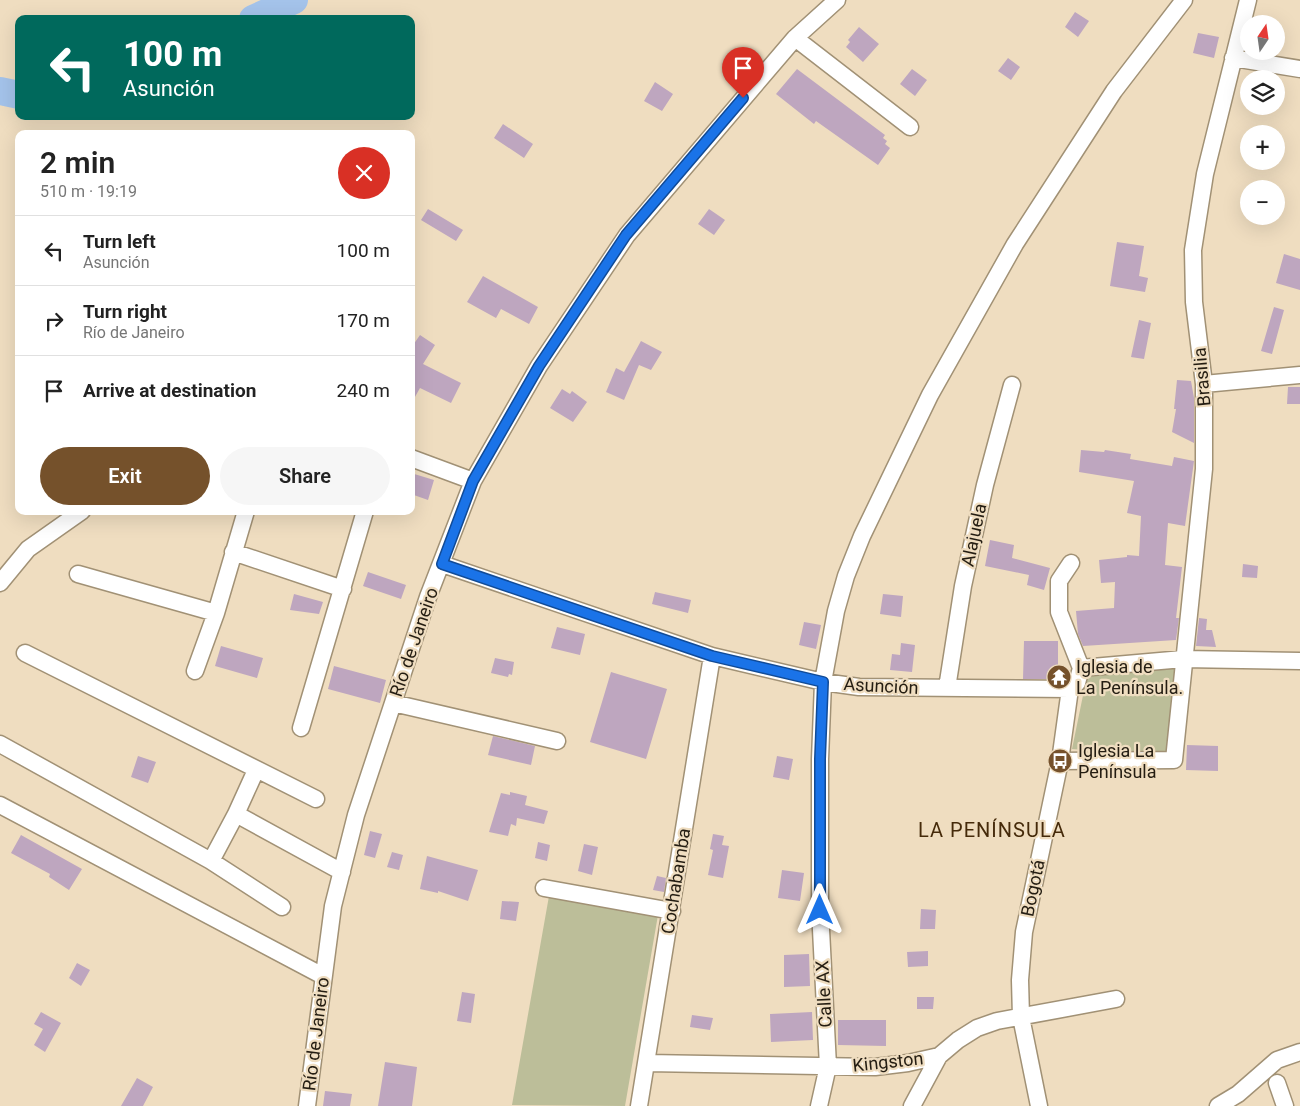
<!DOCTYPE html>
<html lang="en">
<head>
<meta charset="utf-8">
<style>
  :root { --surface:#fff; --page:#f6f6f6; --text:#222; --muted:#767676; --line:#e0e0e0; --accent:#75512b }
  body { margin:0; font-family:Roboto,sans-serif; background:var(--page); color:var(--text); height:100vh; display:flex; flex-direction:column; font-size:19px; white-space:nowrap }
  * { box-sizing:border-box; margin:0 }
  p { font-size:16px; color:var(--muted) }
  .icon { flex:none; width:28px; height:28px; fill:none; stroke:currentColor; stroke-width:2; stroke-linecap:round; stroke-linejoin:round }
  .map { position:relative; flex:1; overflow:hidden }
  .sheet { position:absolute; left:15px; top:130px; width:400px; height:385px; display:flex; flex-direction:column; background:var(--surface); border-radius:10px; box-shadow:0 5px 20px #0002 }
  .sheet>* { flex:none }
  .hud { position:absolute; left:15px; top:15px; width:400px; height:105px; border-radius:10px; box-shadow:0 5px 20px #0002; background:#00695c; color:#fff; overflow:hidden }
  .needle { width:32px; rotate:13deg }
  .tools { position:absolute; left:1240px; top:15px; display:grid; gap:10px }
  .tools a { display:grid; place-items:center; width:45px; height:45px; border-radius:50%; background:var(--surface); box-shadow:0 5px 20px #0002; font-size:25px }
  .pin { position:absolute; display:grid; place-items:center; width:42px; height:42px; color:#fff; margin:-51px -21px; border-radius:50% 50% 50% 0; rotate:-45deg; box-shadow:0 0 5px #0007 }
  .pin .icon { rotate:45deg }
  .me { position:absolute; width:55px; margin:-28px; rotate:0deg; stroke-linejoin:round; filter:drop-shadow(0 0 4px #0008) }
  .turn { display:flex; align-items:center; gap:18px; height:105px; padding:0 25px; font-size:22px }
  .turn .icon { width:65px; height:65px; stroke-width:2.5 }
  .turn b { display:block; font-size:35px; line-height:42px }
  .round { display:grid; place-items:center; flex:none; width:52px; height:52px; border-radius:26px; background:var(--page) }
  .overview { display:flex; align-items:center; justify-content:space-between; height:85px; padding:0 25px }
  h1 { font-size:30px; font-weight:600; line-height:38px }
  .primary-button { display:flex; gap:10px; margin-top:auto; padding:10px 25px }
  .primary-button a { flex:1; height:58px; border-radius:30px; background:var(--accent); color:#fff; font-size:20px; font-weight:600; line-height:58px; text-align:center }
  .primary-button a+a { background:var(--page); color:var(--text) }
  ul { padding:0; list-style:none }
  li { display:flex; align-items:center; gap:15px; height:70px; padding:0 25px; border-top:1px solid var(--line) }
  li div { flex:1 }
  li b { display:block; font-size:19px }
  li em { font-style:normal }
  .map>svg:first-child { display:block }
</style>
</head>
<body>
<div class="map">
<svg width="1300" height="1106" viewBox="0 0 1300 1106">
  <rect width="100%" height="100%" fill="#efddc0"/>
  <path fill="#bcbe99" d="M1176,668L1168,756L1072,749L1088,671Z
    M549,896L658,915L625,1106L512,1105Z"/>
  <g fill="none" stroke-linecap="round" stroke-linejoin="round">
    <path stroke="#a4c3ea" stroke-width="28" d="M253,19L294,0
      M0,91L19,95"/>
  </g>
  <path fill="#bea6bf" d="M1075,12L1089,21L1078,37L1065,27Z
    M859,27L879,44L863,62L846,47L850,42L848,40Z
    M1198,33L1219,37L1214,58L1193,53Z
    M1008,58L1020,67L1011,80L998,71Z
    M797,69L885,135L883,138L887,141L885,144L890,148L878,165L816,121L814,124L776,94Z
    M912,69L927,80L915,96L900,84Z
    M655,82L673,94L662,111L644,101Z
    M503,124L533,144L524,158L494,138Z
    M428,209L463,230L456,241L421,220Z
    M709,209L725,220L714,235L698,224Z
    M1117,242L1144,246L1139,276L1148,278L1145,292L1110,286Z
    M1284,254L1300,259V290L1276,283Z
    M483,276L538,307L529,324L501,309L496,318L467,302Z
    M1274,307L1284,310L1272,354L1261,351Z
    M1139,320L1151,323L1144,359L1131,357Z
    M420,335L435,345L423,364L461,383L451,403L420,388L411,404V348Z
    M641,341L662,352L651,370L639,365L624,400L606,392L616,368L624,372Z
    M1177,380L1191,381L1194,398V443L1172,432L1176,409H1174Z
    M1288,387H1300V404H1287Z
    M562,389L570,394L572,391L587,402L573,422L550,408Z
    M1081,450L1104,452L1105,450L1131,454L1130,459L1172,466L1174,457L1194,461L1185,526L1168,523L1165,565L1182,567L1176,618H1179L1176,640L1083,646L1078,634L1076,611L1114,608L1115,582L1101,583L1099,560L1127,557V555L1139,556L1141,516L1127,513L1134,481L1079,472Z
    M411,473L434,480L428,500L411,494Z
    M990,540L1014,545L1012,558L1050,568L1044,590L1027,585L1029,575L985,566Z
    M1243,564L1258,566L1257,578L1242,577Z
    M368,572L406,585L401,599L363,586Z
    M655,592L691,600L688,613L652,604Z
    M294,594L323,602L319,614L290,610Z
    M883,594L903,596L901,617L880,614Z
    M1199,618L1207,619L1206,630H1212L1216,647L1196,646Z
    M804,622L821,625L816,649L799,645Z
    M557,627L585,634L580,655L551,648Z
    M1024,641H1058V679H1023Z
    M901,643L915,645L912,672L890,670L892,654L900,655Z
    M221,646L263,658L257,678L215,666Z
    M495,658L514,662L512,675L509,674L508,677L491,673Z
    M334,666L386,680L380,703L328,689Z
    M611,672L667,689L646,759L590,742Z
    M493,736L535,746L531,765L488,755Z
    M1187,745L1218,746V771L1186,770Z
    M138,756L156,762L148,783L131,777Z
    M777,756L793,759L789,780L773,777Z
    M510,792L527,796L525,805L548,811L544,824L517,818L516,826L511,824L508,836L489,832L501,793L510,795Z
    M370,831L382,834L375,858L364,855Z
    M713,834L724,836L722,845L729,846L723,878L708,875L713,850L710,849Z
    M21,835L82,869L69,890L49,877L50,874L11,853Z
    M538,842L550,845L547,861L535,858Z
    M584,844L598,847L592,875L578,871Z
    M392,852L403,855L399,870L387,867Z
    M427,856L478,870L468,901L438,891V893L420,889Z
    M782,870L804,873L800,901L778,898Z
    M657,876L666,878L664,892L653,890Z
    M502,901L519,902L516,921L500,919Z
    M921,909L936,910L935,929H920Z
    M928,951V966L908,967L907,952Z
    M809,954L810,986L784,987V955Z
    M77,963L90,970L81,986L69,978Z
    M462,992L475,994L471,1023L457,1021Z
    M917,997H934L933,1009H917Z
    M41,1012L61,1023L45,1052L34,1045L43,1029L34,1024Z
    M812,1012L813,1040L771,1042L770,1014Z
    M692,1015L713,1018L710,1030L690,1027Z
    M838,1020H886V1046L838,1045Z
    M385,1062L417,1067L412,1106H378Z
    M137,1078L153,1087L143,1106H121Z
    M325,1091L352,1094L350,1106H323Z"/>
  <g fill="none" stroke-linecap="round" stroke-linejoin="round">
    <defs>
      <path id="minor" d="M795,38L910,127
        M1233,58L1300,69
        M1204,384L1300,375
        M411,458L473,481
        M233,552L343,589
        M1071,563L1059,581V612L1081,668
        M442,564L712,656L823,682L859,687L1070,689
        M78,574L216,613
        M0,583L28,549L82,511
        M25,653L316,799
        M1081,668L1183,659L1300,661
        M195,671L216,613L246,511
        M947,688L963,586L985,485L1012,385
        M393,703L557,741
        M301,728L365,511
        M0,744L211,861L282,907
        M1060,761L1174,760L1204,469V384L1194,302L1193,250L1205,174L1248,0
        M0,805L323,976
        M236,814L256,770
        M211,861L236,814L342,872
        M544,888L672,911
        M647,1063L875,1067L908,1063L939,1056L958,1040L977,1028L997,1021L1116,999
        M1277,1083L1285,1106
        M307,1106L333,906L356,815L428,597L473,481L539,366L627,235L795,38L837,0
        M639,1106L712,656
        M819,1106L828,1066L820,910V759L823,682L836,611L846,576L862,536L930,395L1015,244L1114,91L1184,0
        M912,1106L939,1056
        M1039,1106L1021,1017L1020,980L1024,932L1060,761L1070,689L1077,683L1081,668
        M1218,1106L1238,1094L1277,1060L1300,1052"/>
    </defs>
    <use href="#minor" stroke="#a19175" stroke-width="19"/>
    <use href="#minor" stroke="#fff" stroke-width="16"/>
  </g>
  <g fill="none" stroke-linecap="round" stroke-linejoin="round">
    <defs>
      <path id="route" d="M743,98L626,235L539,366L473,481L442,564L712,656L823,682L820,759V910"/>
    </defs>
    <use href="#route" stroke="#114b97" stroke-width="12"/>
    <use href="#route" stroke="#1a73e8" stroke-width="9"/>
  </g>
  <defs>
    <symbol id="temple-disc" viewBox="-11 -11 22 22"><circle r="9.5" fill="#75512b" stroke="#efddc0"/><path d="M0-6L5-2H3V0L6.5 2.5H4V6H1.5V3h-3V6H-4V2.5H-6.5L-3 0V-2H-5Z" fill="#fff"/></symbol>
    <symbol id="bus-disc" viewBox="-11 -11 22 22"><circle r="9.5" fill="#75512b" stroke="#efddc0"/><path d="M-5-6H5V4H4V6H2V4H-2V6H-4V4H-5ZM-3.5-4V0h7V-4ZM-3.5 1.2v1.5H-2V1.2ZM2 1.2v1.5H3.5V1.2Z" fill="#fff"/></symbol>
  </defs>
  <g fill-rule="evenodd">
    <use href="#temple-disc" x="1045" y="663" width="28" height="28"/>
    <use href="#bus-disc" x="1046" y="747" width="28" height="28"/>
  </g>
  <g text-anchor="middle" stroke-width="4.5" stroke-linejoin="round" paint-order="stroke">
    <g font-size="18" fill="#241d12" stroke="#efddc0">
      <text transform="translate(1202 377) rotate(-95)" y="6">Brasilia</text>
      <text transform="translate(974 535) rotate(-78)" y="6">Alajuela</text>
      <text transform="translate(414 642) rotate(-71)" y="6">Río de Janeiro</text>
      <text transform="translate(881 686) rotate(3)" y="6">Asunción</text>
      <text transform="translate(676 881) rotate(-81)" y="6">Cochabamba</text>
      <text transform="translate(1033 888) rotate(-78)" y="6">Bogotá</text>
      <text transform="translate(824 994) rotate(-93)" y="6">Calle AX</text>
      <text transform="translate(316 1034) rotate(-83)" y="6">Río de Janeiro</text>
      <text transform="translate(888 1062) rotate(-6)" y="6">Kingston</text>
    </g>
    <g font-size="18" fill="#241d12" stroke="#efddc0" text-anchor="start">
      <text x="1076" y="673">Iglesia de<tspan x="1076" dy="21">La Península.</tspan></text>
      <text x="1078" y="757">Iglesia La<tspan x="1078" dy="21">Península</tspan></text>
    </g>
    <g font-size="20" letter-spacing="1" fill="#452a0a" stroke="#efddc0">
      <text x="992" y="837">LA PENÍNSULA</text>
    </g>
  </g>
</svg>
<div class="tools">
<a><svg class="needle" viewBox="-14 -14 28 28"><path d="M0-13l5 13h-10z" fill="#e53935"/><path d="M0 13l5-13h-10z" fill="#767676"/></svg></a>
<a><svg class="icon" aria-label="layers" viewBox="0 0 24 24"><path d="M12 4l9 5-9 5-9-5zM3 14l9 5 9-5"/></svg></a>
<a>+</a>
<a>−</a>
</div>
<div class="pin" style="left:743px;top:98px;background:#d93025"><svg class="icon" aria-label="arrive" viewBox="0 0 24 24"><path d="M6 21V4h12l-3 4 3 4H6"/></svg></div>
<svg class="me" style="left:820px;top:910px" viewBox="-20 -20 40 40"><path d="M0-17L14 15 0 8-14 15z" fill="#1a73e8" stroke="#fff" stroke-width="4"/></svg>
<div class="hud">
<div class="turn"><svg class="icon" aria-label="left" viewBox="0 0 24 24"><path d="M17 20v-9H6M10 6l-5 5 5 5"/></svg><div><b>100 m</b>Asunción</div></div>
</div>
<section class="sheet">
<div class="overview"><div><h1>2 min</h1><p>510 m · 19:19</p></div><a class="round" style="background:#d93025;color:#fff"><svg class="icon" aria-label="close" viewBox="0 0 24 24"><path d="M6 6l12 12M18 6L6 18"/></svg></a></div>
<ul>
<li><svg class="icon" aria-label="left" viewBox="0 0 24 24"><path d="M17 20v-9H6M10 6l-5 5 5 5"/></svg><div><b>Turn left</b><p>Asunción</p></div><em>100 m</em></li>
<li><svg class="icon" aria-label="right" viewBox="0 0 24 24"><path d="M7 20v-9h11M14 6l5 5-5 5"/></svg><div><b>Turn right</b><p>Río de Janeiro</p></div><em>170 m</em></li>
<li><svg class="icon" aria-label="arrive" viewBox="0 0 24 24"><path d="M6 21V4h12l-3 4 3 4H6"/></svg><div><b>Arrive at destination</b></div><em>240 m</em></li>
</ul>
<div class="primary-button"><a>Exit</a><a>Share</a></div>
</section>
</div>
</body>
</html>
